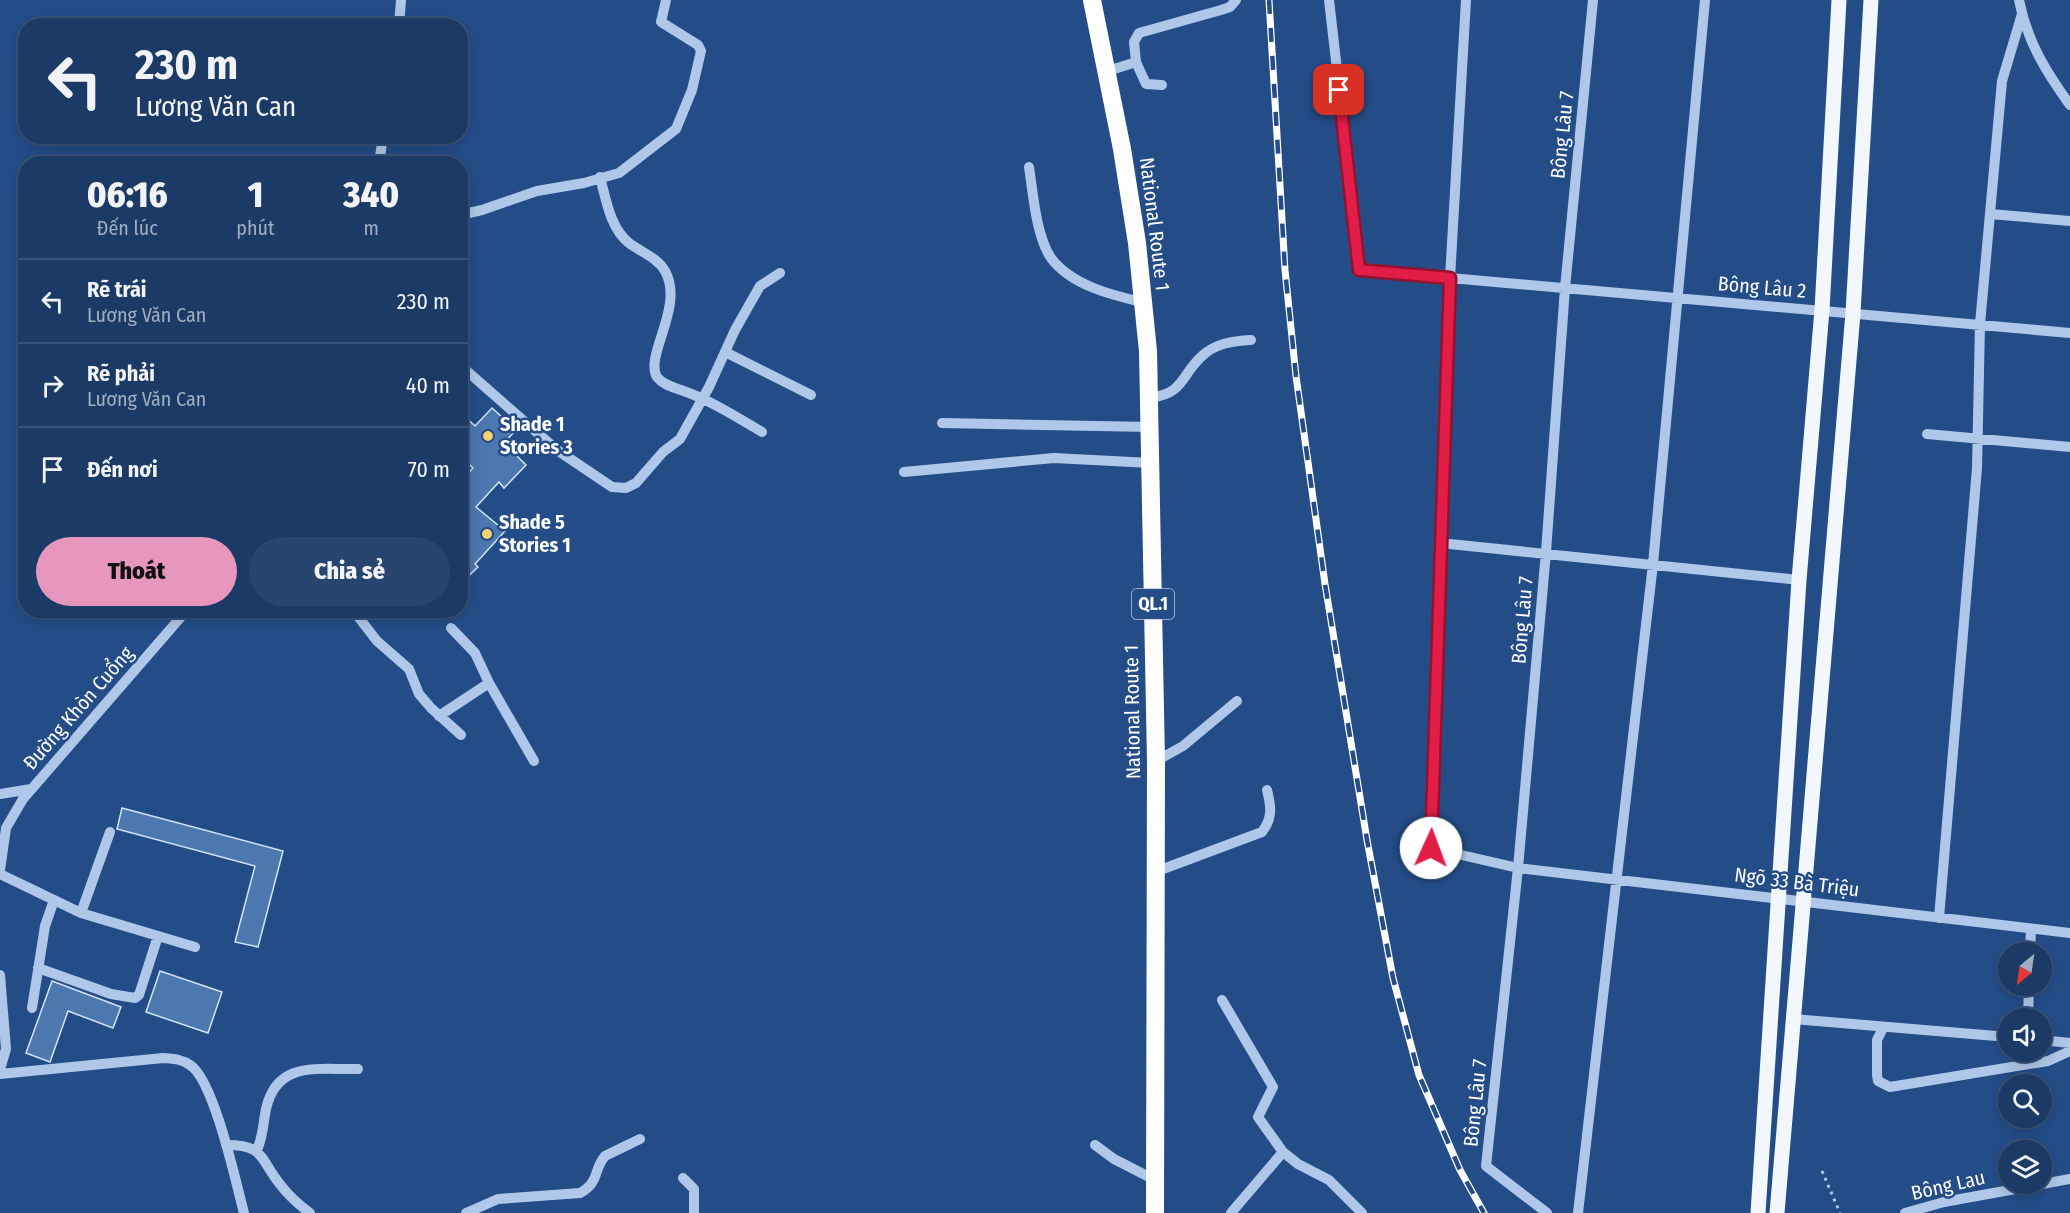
<!DOCTYPE html>
<html lang="vi">
<head>
<meta charset="utf-8">
<style>
  :root { --surface:#1b3a66; --page:#28456f; --text:#f1f3f6; --muted:#a0adbf; --line:#39547a; --accent:#e797bd }
  body { margin:0; font-family:"Fira Sans Condensed",sans-serif; background:var(--page); color:var(--text); height:100vh; display:flex; flex-direction:column; font-size:22px; white-space:nowrap }
  * { box-sizing:border-box; margin:0 }
  p { font-size:20px; color:var(--muted) }
  .icon { flex:none; width:33px; height:33px; fill:none; stroke:currentColor; stroke-width:2; stroke-linecap:round; stroke-linejoin:round }
  .map { position:relative; flex:1; overflow:hidden }
  .sheet { position:absolute; left:18px; top:156px; width:450px; height:462px; display:flex; flex-direction:column; background:var(--surface); border-radius:24px; box-shadow:0 3px 15px #0003,0 0 0 2px var(--line) }
  .sheet>* { flex:none }
  .guide { position:absolute; left:18px; top:18px; width:450px; height:126px; border-radius:24px; box-shadow:0 3px 15px #0003,0 0 0 2px var(--line); background:#1b3a66; color:var(--text); overflow:hidden }
  .needle { width:39px; rotate:209deg }
  .fabs { position:absolute; left:1998px; top:942px; display:grid; gap:12px }
  .fabs a { display:grid; place-items:center; width:54px; height:54px; border-radius:50%; background:var(--surface); box-shadow:0 3px 15px #0003,0 0 0 2px var(--line); font-size:30px }
  .pin { position:absolute; display:grid; place-items:center; width:51px; height:51px; color:#fff; margin:-26px; border-radius:12px; box-shadow:0 3px 9px #0006 }
  .me { position:absolute; width:66px; margin:-33px; rotate:2deg; stroke-linejoin:round; filter:drop-shadow(0 0 4px #0008) }
  .turn { display:flex; align-items:center; gap:21px; height:126px; padding:0 18px; font-size:27px }
  .turn .icon { width:78px; height:78px; stroke-width:2.5 }
  .turn b { display:block; font-size:42px; line-height:51px }
  .eta { display:flex; justify-content:space-evenly; align-items:center; height:102px; text-align:center }
  .eta b { font-size:36px; font-weight:800; line-height:42px }
  .cta { display:flex; gap:12px; margin-top:auto; padding:12px 18px }
  .cta a { flex:1; height:69px; border-radius:36px; background:var(--accent); color:#111; font-size:24px; font-weight:800; line-height:69px; text-align:center }
  .cta a+a { background:var(--page); color:var(--text) }
  ul { padding:0; list-style:none }
  li { display:flex; align-items:center; gap:18px; height:84px; padding:0 18px; border-top:2px solid var(--line) }
  li div { flex:1 }
  li b { display:block; font-size:22px }
  li em { font-style:normal }
  .map>svg:first-child { display:block }
</style>
</head>
<body>
<div class="map">
<svg width="2070" height="1213" viewBox="0 0 2070 1213">
  <rect width="100%" height="100%" fill="#244d88"/>
  <path fill="#4c77af" stroke="#d3e3f7" stroke-width="1.5" d="M492,408L516,430L504,443L526,465L504,488L499,482L476,507L505,531L475,564L478,567L460,584V481L473,468L460,456V412L475,426Z
    M122,808L283,851L258,947L235,942L255,866L117,829Z
    M160,971L222,992L208,1033L146,1012Z
    M52,981L121,1007L113,1028L68,1011L50,1062L26,1053Z"/>
  <g fill="none" stroke-linecap="round" stroke-linejoin="round">
    <path stroke="#afc8e9" stroke-width="3" stroke-dasharray="3 4.5" stroke-linecap="butt" d="M1822,1171L1840,1213"/>
    <path stroke="#afc8e9" stroke-width="10" d="M1329,0L1360,270L2070,333
      M1466,0L1450,278L1431,848L1518,868L2070,933
      M2019,0C2027,41 2046,72 2070,105
      M399,26L401,0
      M1136,62L1146,84L1162,85
      M1108,71L1136,62L1134,42L1139,33L1221,10L1230,7L1236,0
      M379,164L383,136
      M1029,167C1033,193 1036,236 1051,258C1071,285 1111,295 1142,302
      M600,177C606,199 610,228 629,243C641,252 658,258 665,271C685,306 644,356 657,377C663,385 673,387 681,390C710,400 735,416 762,432
      M1990,214L2070,221
      M460,215L482,210L537,191L584,183L619,173L676,129L692,90L701,51L698,45L661,22L666,0
      M725,352L811,395
      M460,365L557,450L612,487L626,488L636,483L663,452L680,439L709,387L735,330L760,286L780,273
      M1150,398C1185,393 1180,376 1202,356C1216,343 1233,341 1251,340
      M942,423L1151,427
      M1927,434L2070,447
      M904,472L1054,458L1151,463
      M1440,543L1799,580
      M353,610L377,641L409,669L419,694L431,708L461,735
      M451,628L475,653L489,683L534,761
      M439,716L489,683
      M1156,761L1183,746L1237,701
      M0,794L31,789
      M0,870L6,828L23,799L187,610
      M1155,872L1262,832C1273,818 1271,806 1267,790
      M0,874L81,913L195,947
      M81,913L110,832
      M1939,918L1977,468L1980,324L2002,81L2022,14
      M2030,952L2031,929
      M38,968L111,994L135,998L139,995L158,936
      M0,975L6,1049L0,1069
      M1222,1000L1273,1087L1258,1117L1283,1152L1298,1164L1329,1180L1362,1213
      M32,1008L45,926L54,900
      M2028,1018L2029,986
      M1793,1019L2008,1037
      M1883,1028L1877,1040V1075L1878,1081L1890,1087L2048,1061L2070,1051
      M2042,1040L2070,1043
      M0,1074L163,1058C173,1059 182,1059 190,1065C214,1080 236,1183 244,1213
      M226,1145C264,1145 259,1157 279,1183C288,1195 299,1205 310,1213
      M1095,1145L1114,1159L1155,1180
      M257,1150C263,1137 263,1124 266,1109C277,1060 318,1070 358,1069
      M683,1178L694,1189V1213
      M466,1213L498,1199L580,1193C600,1182 593,1170 605,1156L640,1139
      M1231,1213L1283,1152
      M1547,1213L1486,1166L1518,868L1546,552L1565,288L1593,0
      M1578,1213L1653,564L1705,0
      M1905,1213L1944,1202L2070,1179"/>
    <path stroke="#f2f7fe" stroke-width="15" d="M1758,1213L1799,580L1822,310L1839,0
      M1777,1213L1853,313L1871,0"/>
    <path stroke="#fff" stroke-width="18" d="M1092,0L1122,149L1137,243L1148,351L1156,761L1155,1213"/>
    <defs>
      <path id="rail" d="M1269,0L1285,270L1296,376L1325,584L1367,840L1393,978L1419,1075L1460,1170L1484,1213"/>
    </defs>
    <use href="#rail" stroke="#fff" stroke-width="7"/>
    <use href="#rail" stroke="#244d88" stroke-width="4.5" stroke-dasharray="14" stroke-linecap="butt"/>
  </g>
  <g fill="none" stroke-linecap="round" stroke-linejoin="round">
    <defs>
      <path id="route" d="M1339,90L1359,270L1450,278L1431,848"/>
    </defs>
    <use href="#route" stroke="#92132f" stroke-width="15"/>
    <use href="#route" stroke="#e11d48" stroke-width="10"/>
  </g>
  <g fill="#f4d172" stroke="#244d88" stroke-width="2">
    <circle cx="488" cy="436" r="6"/>
    <circle cx="487" cy="534" r="6"/>
  </g>
  <g text-anchor="middle" stroke-width="5" stroke-linejoin="round" paint-order="stroke">
    <rect fill="#244d88" stroke="#bdcadb" stroke-width="1.5" x="1132" y="589" width="42" height="30" rx="4.5"/>
    <g font-size="18" font-weight="bold" fill="#fff">
      <text x="1153" y="610">QL.1</text>
    </g>
    <g font-size="20" fill="#fff" stroke="#244d88">
      <text transform="translate(1562 135) rotate(-84)" y="7">Bông Lâu 7</text>
      <text transform="translate(1155 224) rotate(83)" y="7">National Route 1</text>
      <text transform="translate(1762 287) rotate(5)" y="7">Bông Lâu 2</text>
      <text transform="translate(1522 620) rotate(-85)" y="7">Bông Lâu 7</text>
      <text transform="translate(78 708) rotate(-49)" y="7">Đường Khòn Cuổng</text>
      <text transform="translate(1132 712) rotate(-91)" y="7">National Route 1</text>
      <text transform="translate(1797 882) rotate(7)" y="7">Ngõ 33 Bà Triệu</text>
      <text transform="translate(1475 1103) rotate(-84)" y="7">Bông Lâu 7</text>
      <text transform="translate(1948 1185) rotate(-13)" y="7">Bông Lau</text>
    </g>
    <g font-size="20" font-weight="bold" fill="#fff" stroke="#244d88" text-anchor="start">
      <text x="500" y="431">Shade 1<tspan x="500" dy="23">Stories 3</tspan></text>
      <text x="499" y="529">Shade 5<tspan x="499" dy="23">Stories 1</tspan></text>
    </g>
  </g>
</svg>
<div class="fabs">
<a><svg class="needle" viewBox="-14 -14 28 28"><path d="M0-13l5 13h-10z" fill="#e53935"/><path d="M0 13l5-13h-10z" fill="#a0adbf"/></svg></a>
<a><svg class="icon" aria-label="sound" viewBox="0 0 24 24"><path d="M4 9h4l5-4v14l-5-4H4zM17 9q2 3 0 6"/></svg></a>
<a><svg class="icon" aria-label="search" viewBox="0 0 24 24"><circle cx="10" cy="10" r="6"/><path d="M15 15l6 6"/></svg></a>
<a><svg class="icon" aria-label="layers" viewBox="0 0 24 24"><path d="M12 4l9 5-9 5-9-5zM3 14l9 5 9-5"/></svg></a>
</div>
<div class="pin" style="left:1339px;top:90px;background:#d93025"><svg class="icon" aria-label="arrive" viewBox="0 0 24 24"><path d="M6 21V4h12l-3 4 3 4H6"/></svg></div>
<svg class="me" style="left:1431px;top:848px" viewBox="-20 -20 40 40"><circle r="19" fill="#fff"/><path d="M0-13L10 11 0 6-10 11z" fill="#e11d48"/></svg>
<div class="guide">
<div class="turn"><svg class="icon" aria-label="left" viewBox="0 0 24 24"><path d="M17 20v-9H6M10 6l-5 5 5 5"/></svg><div><b>230 m</b>Lương Văn Can</div></div>
</div>
<section class="sheet">
<div class="eta">
<div><b>06:16</b><p>Đến lúc</p></div>
<div><b>1</b><p>phút</p></div>
<div><b>340</b><p>m</p></div>
</div>
<ul>
<li><svg class="icon" aria-label="left" viewBox="0 0 24 24"><path d="M17 20v-9H6M10 6l-5 5 5 5"/></svg><div><b>Rẽ trái</b><p>Lương Văn Can</p></div><em>230 m</em></li>
<li><svg class="icon" aria-label="right" viewBox="0 0 24 24"><path d="M7 20v-9h11M14 6l5 5-5 5"/></svg><div><b>Rẽ phải</b><p>Lương Văn Can</p></div><em>40 m</em></li>
<li><svg class="icon" aria-label="arrive" viewBox="0 0 24 24"><path d="M6 21V4h12l-3 4 3 4H6"/></svg><div><b>Đến nơi</b></div><em>70 m</em></li>
</ul>
<div class="cta"><a>Thoát</a><a>Chia sẻ</a></div>
</section>
</div>
</body>
</html>
